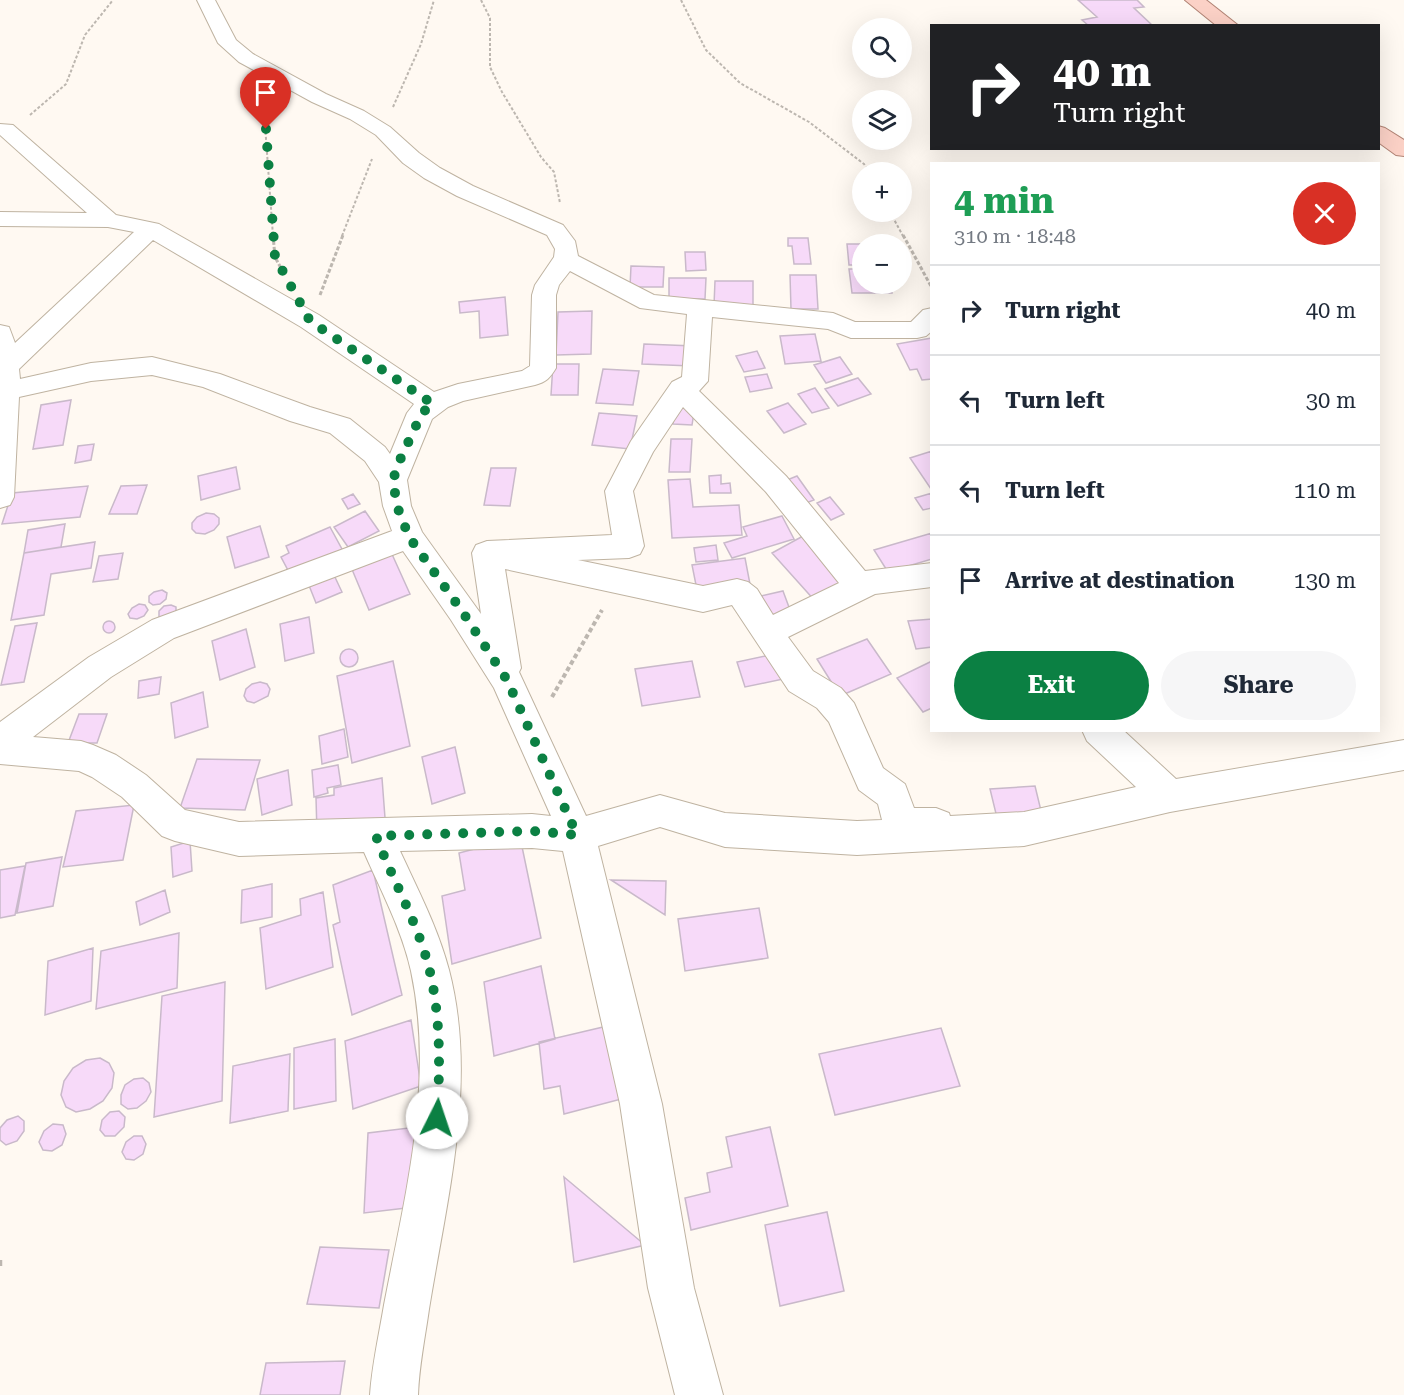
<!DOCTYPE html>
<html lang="en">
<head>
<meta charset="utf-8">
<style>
  :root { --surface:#fff; --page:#f6f6f7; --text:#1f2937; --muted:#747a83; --line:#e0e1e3; --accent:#0b8043 }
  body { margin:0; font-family:"Roboto Serif",serif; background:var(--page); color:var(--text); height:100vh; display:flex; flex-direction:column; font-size:22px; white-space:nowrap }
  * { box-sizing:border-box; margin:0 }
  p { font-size:20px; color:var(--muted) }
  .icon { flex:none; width:33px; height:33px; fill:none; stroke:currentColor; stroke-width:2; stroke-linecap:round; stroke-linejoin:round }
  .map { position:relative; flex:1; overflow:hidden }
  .details { position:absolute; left:930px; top:162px; width:450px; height:570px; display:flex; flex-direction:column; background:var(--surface); border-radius:0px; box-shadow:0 6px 24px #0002 }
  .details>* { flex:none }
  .banner { position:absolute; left:930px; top:24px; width:450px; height:126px; border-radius:0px; box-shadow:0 6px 24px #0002; background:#202124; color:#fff; overflow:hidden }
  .tools { position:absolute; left:852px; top:18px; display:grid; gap:12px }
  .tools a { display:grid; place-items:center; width:60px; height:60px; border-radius:50%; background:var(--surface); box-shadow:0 6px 24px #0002; font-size:30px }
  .pin { position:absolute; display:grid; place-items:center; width:51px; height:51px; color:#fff; margin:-62px -26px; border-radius:50% 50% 50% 0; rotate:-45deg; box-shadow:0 0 6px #0007 }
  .pin .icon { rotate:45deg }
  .me { position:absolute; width:66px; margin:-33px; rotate:4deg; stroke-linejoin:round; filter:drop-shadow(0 0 4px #0008) }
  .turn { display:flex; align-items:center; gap:21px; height:126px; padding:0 24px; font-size:27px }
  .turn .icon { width:78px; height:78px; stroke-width:2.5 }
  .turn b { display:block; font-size:42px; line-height:51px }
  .round { display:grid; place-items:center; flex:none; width:63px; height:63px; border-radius:32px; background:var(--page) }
  .summary { display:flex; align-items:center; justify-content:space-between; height:102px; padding:0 24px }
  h1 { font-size:36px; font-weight:700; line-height:45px; color:#1e9e55 }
  .action { display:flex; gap:12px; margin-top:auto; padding:12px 24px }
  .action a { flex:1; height:69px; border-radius:36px; background:var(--accent); color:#fff; font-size:24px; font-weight:700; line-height:69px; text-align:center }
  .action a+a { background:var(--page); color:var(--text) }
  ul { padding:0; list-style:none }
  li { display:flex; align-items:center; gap:18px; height:90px; padding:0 24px; border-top:2px solid var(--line) }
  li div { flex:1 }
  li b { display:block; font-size:22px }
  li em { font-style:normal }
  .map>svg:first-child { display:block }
</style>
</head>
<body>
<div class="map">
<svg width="1404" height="1395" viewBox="0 0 1404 1395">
  <rect width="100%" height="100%" fill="#fff9f2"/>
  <path fill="#f7daf9" stroke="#c9b9ca" stroke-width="1.5" d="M1078,0H1137L1144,7L1134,8L1153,26H1089L1082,20L1097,17Z
    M788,238H808L811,264H794L792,246H788Z
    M847,244H884H862V265H849Z
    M685,252H705L706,270L686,271Z
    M631,266L664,267L663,287H630Z
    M849,269H862V284H891L892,293H852Z
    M790,275H816L818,309H791Z
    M669,278H706L705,299H669Z
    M715,281H753V306L714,305Z
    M505,297L508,335L480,338L479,311L460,313L459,302Z
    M592,311L591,354L556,355L558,312Z
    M815,334L821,361L785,364L780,336Z
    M932,338V379L922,380L917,369L910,370L897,344Z
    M644,344L694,346L692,366L642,364Z
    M757,351L765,368L744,372L736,356Z
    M840,357L852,374L826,383L814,365Z
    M553,364H579L578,395H551Z
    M603,369L639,371L633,405L596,403Z
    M767,374L772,388L750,392L745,377Z
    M858,378L871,394L838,406L825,389Z
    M815,388L829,408L812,413L798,394Z
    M71,400L63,445L33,449L41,405Z
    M788,403L806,424L784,433L767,411Z
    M676,404L695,406L692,425L673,424Z
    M599,413L637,416L630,449L592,445Z
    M671,439H692L690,472H669Z
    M94,444L91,460L75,463L78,446Z
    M932,451V489H931L910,458Z
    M236,467L240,489L201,500L198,476Z
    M491,468H516L510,506L484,505Z
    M721,475V484L730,483L731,493H710L709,476Z
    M797,476L814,500L798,506L782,482Z
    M690,479L693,507L739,505L742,535L672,538L668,480Z
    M147,485L137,514H109L121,486Z
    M88,486L80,517L2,524L12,493Z
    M932,493V508L923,510L915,498Z
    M353,494L360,504L348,509L342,499Z
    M830,497L844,514L831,520L817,503Z
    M365,511L379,531L348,547L334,527Z
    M206,513L214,514L219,518V524L214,530L205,534L196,533L192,529V523L197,517Z
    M782,516L794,539L732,558L724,543L747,536L743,527Z
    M65,524L61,547L24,553L28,530Z
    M260,526L269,557L235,568L227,537Z
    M330,527L343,551L290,574L281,557L289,553L286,546Z
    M932,533V559L888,572L874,550Z
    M803,536L847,584L816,602L772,553Z
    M95,542L91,568L51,574L44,615L11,620L24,553Z
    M716,545L718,560L696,562L694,548Z
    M391,552L410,594L369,610L351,567Z
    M123,553L118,579L93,582L99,556Z
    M745,558L750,584L697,590L692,565Z
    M333,573L342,592L316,603L308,583Z
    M162,590L167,593L166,599L160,604L153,605L149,602V596L154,592Z
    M783,591L793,618L766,623L757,597Z
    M139,604L145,605L148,610L144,616L137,619L130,618L128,614L132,608Z
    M171,605L176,607V612L165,618L159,617V611L164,606Z
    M309,617L314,653L285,661L280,624Z
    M932,619V647L916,649L908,621Z
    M103 627a6 6 0 1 1 12 0a6 6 0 1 1-12 0Z
    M37,623L24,682L1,685L15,626Z
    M246,629L255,667L220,680L212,641Z
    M867,639L891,674L840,696L817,659Z
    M340 658a9 9 0 1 1 18 0a9 9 0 1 1-18 0Z
    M779,653L788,678L745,687L737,662Z
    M393,661L410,746L352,763L337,676Z
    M692,661L700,697L642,706L635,669Z
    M932,661V708L923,712L897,678Z
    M161,677L159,694L138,698L139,681Z
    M260,682L267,684L270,689L268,696L254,703L247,701L244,696L246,689L252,684Z
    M203,692L208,727L175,738L171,703Z
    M79,714H107L97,743H68Z
    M344,729L348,757L322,764L319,736Z
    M455,747L465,793L432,804L422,757Z
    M197,759L260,760L245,810L180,808Z
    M338,765L341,785L327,788L328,793L314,797L312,770Z
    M288,770L292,805L262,815L257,779Z
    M382,778L385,818L317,833L316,798L334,795V788Z
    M1035,786L1043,819L998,822L990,789Z
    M134,805L123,860L63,867L76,811Z
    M520,837L541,938L452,964L442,896L465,890L459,853Z
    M190,841L192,871L173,877L171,847Z
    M62,857L53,906L17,913L26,863Z
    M25,866L15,915L0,918V870Z
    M373,870L402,995L352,1015L333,925L340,922L333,885Z
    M611,880L666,881L665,915Z
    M272,884V917L241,923L242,890Z
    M165,890L170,912L140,925L136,902Z
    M323,892L333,967L266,989L260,928L301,915L300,899Z
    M759,908L768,958L685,971L678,919Z
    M179,933L177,988L96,1009L101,951Z
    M93,948L91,1001L45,1015L48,961Z
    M541,966L555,1039L494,1056L484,982Z
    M225,982L222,1101L154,1117L162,996Z
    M411,1020L421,1086L353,1109L345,1041Z
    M616,1024L629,1097L564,1114L560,1086L544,1089L539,1042Z
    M941,1028L960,1086L835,1115L819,1054Z
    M335,1039L336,1101L294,1109V1048Z
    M290,1054L288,1111L230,1123L233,1066Z
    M100,1058L109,1063L114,1073L112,1088L103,1101L90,1109L76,1112L66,1107L61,1095L64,1081L73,1068L86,1060Z
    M143,1078L149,1083L151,1092L146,1101L137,1108L128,1109L121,1104V1095L125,1085L134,1079Z
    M119,1111L125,1117L124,1127L115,1136H105L100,1130L102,1120L110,1112Z
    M18,1116L24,1121V1131L17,1141L6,1145L0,1140V1128L7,1120Z
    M53,1124L63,1125L66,1134L62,1145L52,1151L43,1150L39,1142L44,1131Z
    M425,1126L423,1206L364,1213L368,1133Z
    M770,1127L788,1206L691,1230L685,1198L710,1192L707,1173L732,1167L726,1137Z
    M134,1136H142L146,1144L143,1154L134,1160L126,1159L122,1152L126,1142Z
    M564,1177L645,1245L574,1262Z
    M827,1212L844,1291L780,1306L765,1225Z
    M320,1247L389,1250L379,1308L307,1304Z
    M345,1361L340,1395H260L266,1363Z"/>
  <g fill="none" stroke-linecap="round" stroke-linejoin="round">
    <defs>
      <path id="minor" d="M197,0H215L236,40L253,54L326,94L364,111L390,127L419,153L440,168L473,186L563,225L575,241L578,256L654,295L833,313L855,322H911L923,310L932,308V331L926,336L917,338H851L828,329L712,317L708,381L699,391L786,476L865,571L932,563V587L875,594L788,637L813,671L841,688L854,703L883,768L905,784L914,808H936L949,813L950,816L1024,812L1136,787L1087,741L1082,730H1123L1176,779L1404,740V770L1170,812L1024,846L857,855L725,847L660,827L598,846L662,1104L694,1288L723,1395H675L648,1288L620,1104L563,851L532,848L400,851C418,890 438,928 449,970C478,1081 447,1198 429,1309C425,1338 419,1366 418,1395H370C372,1365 379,1335 384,1305C405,1195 435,1083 411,971C402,930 381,891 364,852L239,856L175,841L162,836L122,797L92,777L79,771L0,764V722L89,657L152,620L392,531L383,506L379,482L365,461L330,433L290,421L203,387L152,375L91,381L19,397L14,497L10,505L0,508V325L9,327L15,343L134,232L108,227L0,226V212L87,213L0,135V124L13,125L116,215L159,224L319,315L434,392L458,384L522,371L530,366L532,295L535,285L554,257L555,249L547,235L457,196L424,178L403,163L376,135L350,119L312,102L239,62L218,43ZM153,240L301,327L414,404L407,413L390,454L385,447L350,419L310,407L220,374L152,357L91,363L20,379L19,369ZM570,271L640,308L687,314L682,377L672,382L631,441L605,491L612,535L487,541L476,545L472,553L481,614L422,532L411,506L407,480L432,419L448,407L463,401L535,385C546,382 550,378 556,368V295L559,285ZM683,407L766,492L839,583L773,615L757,589L748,582L737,579L703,586L578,560L629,558L640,554L644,546L633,491L653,452ZM403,551L451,620L494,688L551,816L532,814L239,822L185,810L146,775L116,755L93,745L81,741L33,737L111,677L174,638ZM505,569L703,612L732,605L789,691L817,708L829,722L859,790L878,804L882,820L857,821L725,813L660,795L586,816L519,672L521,668Z"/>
      <path id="primary" d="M1185,0H1206L1239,26H1217Z
        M1378,126L1385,128L1404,140V156L1396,155L1378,142Z"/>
    </defs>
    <use href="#minor" stroke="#bfb3a1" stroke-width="2"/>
    <use href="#primary" stroke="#b18374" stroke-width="2"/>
    <path stroke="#bdb7b0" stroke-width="2" stroke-dasharray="3 2" stroke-linecap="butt" d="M481,0L490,18V67L502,92L541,157L554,172L560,203
      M681,0L706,50L740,83L809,122L864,164L869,172
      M263,97L273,236
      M393,107L421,44L434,0
      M30,115L66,84L85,35L113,0
      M890,212L903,236
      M342,236L372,159"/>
    <path stroke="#bdb7b0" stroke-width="3" stroke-dasharray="4 2" stroke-linecap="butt" d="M273,235L275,257L282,270
      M903,235L932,288
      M320,295L343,235"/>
    <path stroke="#bdb7b0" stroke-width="4" stroke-dasharray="4.5 3" stroke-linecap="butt" d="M552,697L602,610"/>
    <path stroke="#bdb7b0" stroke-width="4.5" stroke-dasharray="6 4" stroke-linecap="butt" d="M0,1260V1270"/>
    <use href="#minor" fill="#fff" fill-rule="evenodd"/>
    <use href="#primary" fill="#fbd1c6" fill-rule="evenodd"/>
  </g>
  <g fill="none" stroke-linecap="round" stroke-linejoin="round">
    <path stroke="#0b8043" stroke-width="10" stroke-dasharray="0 18" d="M266,129L275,257L310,321L433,404L422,413L399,462L393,480L397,506L409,537L462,611L507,680L577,835L532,831L376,836C393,881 419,925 430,972C441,1020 440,1069 437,1118"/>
  </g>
</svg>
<div class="tools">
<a><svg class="icon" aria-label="search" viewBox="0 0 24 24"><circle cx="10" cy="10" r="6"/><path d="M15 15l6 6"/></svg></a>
<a><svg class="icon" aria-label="layers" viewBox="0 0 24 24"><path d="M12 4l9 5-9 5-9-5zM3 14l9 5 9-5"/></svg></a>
<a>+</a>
<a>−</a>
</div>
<div class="pin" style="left:266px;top:129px;background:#d93025"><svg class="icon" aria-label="arrive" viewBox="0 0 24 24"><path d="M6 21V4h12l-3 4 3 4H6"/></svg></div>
<svg class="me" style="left:437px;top:1118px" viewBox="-20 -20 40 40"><circle r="19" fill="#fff"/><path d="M0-13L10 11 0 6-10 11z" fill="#0b8043"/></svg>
<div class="banner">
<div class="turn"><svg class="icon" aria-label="right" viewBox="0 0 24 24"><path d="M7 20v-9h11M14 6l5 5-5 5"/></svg><div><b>40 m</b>Turn right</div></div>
</div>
<section class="details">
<div class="summary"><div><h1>4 min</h1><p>310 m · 18:48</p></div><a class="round" style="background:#d93025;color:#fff"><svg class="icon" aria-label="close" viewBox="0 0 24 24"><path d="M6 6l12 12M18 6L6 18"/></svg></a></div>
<ul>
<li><svg class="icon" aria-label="right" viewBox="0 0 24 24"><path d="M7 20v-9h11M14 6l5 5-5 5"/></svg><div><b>Turn right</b></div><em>40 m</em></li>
<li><svg class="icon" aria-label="left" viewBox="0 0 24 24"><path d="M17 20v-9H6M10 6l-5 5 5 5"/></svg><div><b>Turn left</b></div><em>30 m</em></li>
<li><svg class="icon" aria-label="left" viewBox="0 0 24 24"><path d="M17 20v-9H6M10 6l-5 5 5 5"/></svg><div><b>Turn left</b></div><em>110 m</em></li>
<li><svg class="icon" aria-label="arrive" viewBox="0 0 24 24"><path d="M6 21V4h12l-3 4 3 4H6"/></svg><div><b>Arrive at destination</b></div><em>130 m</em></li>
</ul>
<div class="action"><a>Exit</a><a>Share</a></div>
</section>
</div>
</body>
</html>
